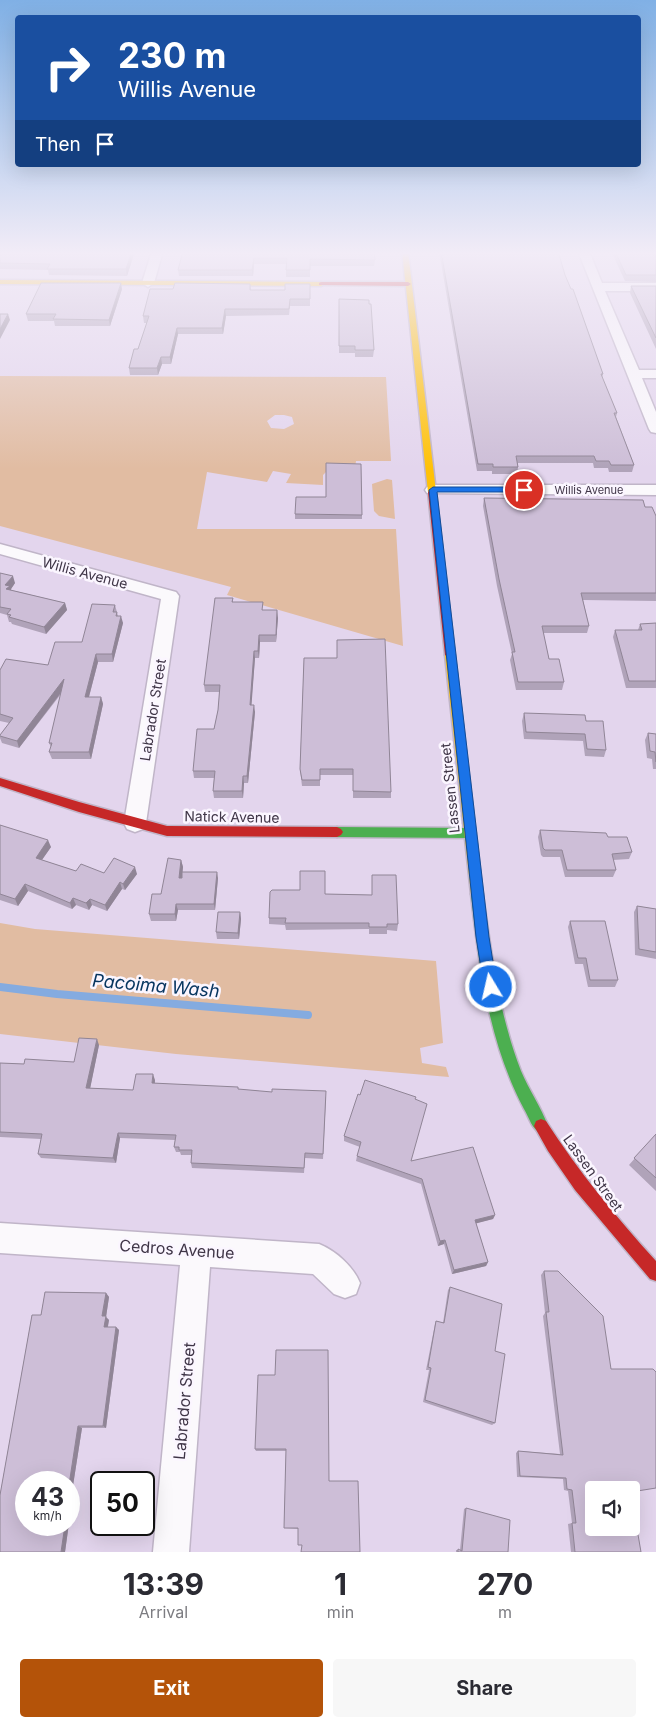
<!DOCTYPE html>
<html lang="en">
<head>
<meta charset="utf-8">
<style>
  :root { --surface:#fff; --page:#f7f7f7; --text:#2b2b33; --muted:#7c7c81; --accent:#b45309 }
  body { margin:0; font-family:Inter,sans-serif; background:var(--page); color:var(--text); height:100vh; display:flex; flex-direction:column; font-size:19px; white-space:nowrap }
  * { box-sizing:border-box; margin:0 }
  p { font-size:16px; color:var(--muted) }
  .icon { flex:none; width:28px; height:28px; fill:none; stroke:currentColor; stroke-width:2; stroke-linecap:round; stroke-linejoin:round }
  .map { position:relative; height:1552px; overflow:hidden }
  .sheet { display:flex; flex-direction:column; background:var(--surface); flex:1 }
  .sheet>* { flex:none }
  .hud { position:absolute; left:15px; top:15px; width:626px; height:152px; border-radius:5px; box-shadow:0 5px 20px #0002; background:#1a4fa0; color:#fff; overflow:hidden }
  .fabs { position:absolute; left:585px; top:1481px; display:grid; gap:10px }
  .fabs a { display:grid; place-items:center; width:55px; height:55px; border-radius:5px; background:var(--surface); box-shadow:0 5px 20px #0002; font-size:25px }
  .speed { position:absolute; left:15px; top:1471px; display:flex; gap:10px; font-size:25px; font-weight:700; text-align:center }
  .speed>* { display:grid; place-content:center; width:65px; height:65px; border-radius:50%; background:var(--surface); box-shadow:0 5px 20px #0002; line-height:1 }
  .speed small { font-size:12px; font-weight:400 }
  .speed .limit { border:2px solid #111; border-radius:8px; background:#fff; color:#111 }
  .pin { position:absolute; display:grid; place-items:center; width:42px; height:42px; color:#fff; margin:-21px; border:2px solid #fff; border-radius:50%; box-shadow:0 1px 5px #0007 }
  .me { position:absolute; width:55px; margin:-28px; rotate:351deg; stroke-linejoin:round; filter:drop-shadow(0 0 4px #0008) }
  .turn { display:flex; align-items:center; gap:18px; height:105px; padding:0 20px; font-size:22px }
  .turn .icon { width:65px; height:65px; stroke-width:2.5 }
  .turn b { display:block; font-size:35px; line-height:42px }
  .then { display:flex; align-items:center; height:48px; padding:0 20px; background:#0003; gap:10px; font-size:19px }
  .eta { display:flex; justify-content:space-evenly; align-items:center; height:85px; text-align:center }
  .eta b { font-size:30px; font-weight:700; line-height:35px }
  .button { display:flex; gap:10px; margin-top:auto; padding:10px 20px }
  .button a { flex:1; height:58px; border-radius:5px; background:var(--accent); color:#fff; font-size:20px; font-weight:700; line-height:58px; text-align:center }
  .button a+a { background:var(--page); color:var(--text) }
  .map>svg:first-child { display:block }
</style>
</head>
<body>
<div class="map">
<svg width="656" height="1552" viewBox="0 0 656 1552">
  <rect width="100%" height="100%" fill="#e3d5ed"/>
  <path fill="#e1bca2" fill-rule="evenodd" d="M0,376L386,377L391,461H356L355,468L326,472L323,475V485L286,483L291,474L273,471L267,482L207,472L197,529H396L403,646L227,595L231,587L0,526ZM275,415H284L292,417L294,424L284,429L271,428L267,421Z
    M387,479L392,480L395,519L379,516L374,511L372,484Z
    M0,923L35,929L436,961L443,1043L420,1048L422,1063L446,1067L449,1077L176,1054L0,1034Z"/>
  <g fill="none" stroke-linecap="round" stroke-linejoin="round">
    <path stroke="#84abe0" stroke-width="8" d="M0,987L57,994L308,1015"/>
    <defs>
      <path id="street" d="M152,251H163L154,283L148,287L142,283Z
        M578,251H589L602,283H656V291H605L639,370H656V378H642L656,412V433L651,432L649,429Z
        M433,485H656V495L427,493L425,490L427,487Z
        M0,544L176,592L179,596L146,823L143,829L135,832L127,829L124,823L161,599L0,554Z
        M0,1223L319,1244C336,1251 353,1266 360,1283L356,1294L345,1298L334,1294L313,1274L210,1267L189,1552H153L180,1265L0,1253Z"/>
      <path id="fast" d="M337,827L470,828L474,830L476,833L474,836L470,838L337,837L333,835L331,832L333,829Z
        M477,889L481,890L483,894C491,954 499,1014 521,1071C529,1090 541,1107 548,1126L546,1131L541,1133C532,1130 529,1117 524,1109C489,1043 479,967 471,894L473,890Z"/>
      <path id="slow" d="M402,251H408L436,492L432,495L428,492Z
        M0,280L321,282L324,284L321,286L0,284Z
        M450,652L455,655L483,894L481,898L477,899L473,898L471,894L445,655Z"/>
      <path id="jam" d="M321,282H408L411,284L408,286L319,285V283Z
        M432,489L436,492L455,655L450,658L445,655L428,492Z
        M0,778L79,802L167,826L337,827L341,829L343,832L341,835L337,837L167,836L79,812L0,786Z
        M541,1119L546,1121C578,1171 616,1217 656,1261V1281L650,1279L575,1190L548,1151L534,1126L536,1121Z"/>
    </defs>
    <use href="#street" stroke="#c0b5c8" stroke-width="3"/>
    <use href="#fast" stroke="#c0b5c8" stroke-width="3"/>
    <use href="#slow" stroke="#c0b5c8" stroke-width="3"/>
    <use href="#jam" stroke="#c0b5c8" stroke-width="3"/>
    <use href="#street" fill="#fbf9fc" fill-rule="evenodd"/>
    <use href="#fast" fill="#4caf50" fill-rule="evenodd"/>
    <use href="#slow" fill="#ffc107" fill-rule="evenodd"/>
    <use href="#jam" fill="#c62828" fill-rule="evenodd"/>
  </g>
  <path fill="#b0a3b9" d="M0,251H135L127,276L49,275L48,270L0,269Z
    M183,251L375,260L374,266H310V277H286V264H254L253,276H179L178,270Z
    M439,251H558L565,275L603,374L602,378L617,413L616,417L634,465L632,472H609L608,468H594L593,463H518V467L517,474H492V471H477Z
    M611,251H656V282L625,281Z
    M250,284L251,290H285L310,284V306H290L289,315L226,316L223,334H178L171,364H162L158,375H130L129,368L138,349L147,323H144L143,316L173,289Z
    M631,286H656V349L630,293Z
    M122,289L110,326H55L54,321H28L26,314Z
    M339,299L374,350L373,357H355V353H339Z
    M484,498L645,507L656,516V601L583,600L589,626L587,633H543L549,659L564,682L562,690H516L510,660L512,654L497,586L483,506Z
    M295,514L362,515V519H295Z
    M0,573L15,583L11,589V590L65,603L67,610L46,634L12,624L11,622H9L7,615L0,613Z
    M233,598V602L263,610L278,618L276,642H260L259,658H255L251,705L255,712L248,783H244L243,798H214L213,791L214,778H194L193,771L214,729L218,710L220,692H205L204,685Z
    M115,605L118,616L123,623L113,662H98L89,697H101L103,704L91,759H52L49,752L51,747L49,743L61,694L19,748L2,743L0,738V735L9,723L0,721V670L48,665L82,642Z
    M656,623V688H626L613,637L615,630H638L640,624Z
    M304,658L391,792V798H353V775H320V786H302L300,769Z
    M524,713L586,721L606,750L604,757L585,756L583,741L524,739L522,721Z
    M648,733L656,734V769H653L652,759L647,758L645,740Z
    M0,825L51,847L42,860L76,871L104,873L137,874L125,890L122,889L107,911L92,905L89,910L76,905L72,909L28,891L18,906L0,900Z
    M540,830L632,852L629,859L613,860L616,870L613,877H565L560,857H543L541,855L538,837Z
    M181,860L183,867L182,878H218L215,910H178L176,921H151L149,914Z
    M372,875L398,924L397,931L387,930V934H369V929L286,930L285,925L269,924V918L325,894L372,895Z
    M637,906L656,909V959L635,955L634,912Z
    M240,912L241,919L239,939H217L216,932Z
    M570,921L618,980L615,987H588L583,964H575L568,927Z
    M99,1045L90,1088L133,1090L155,1080V1083L238,1089L326,1097L323,1159L305,1158L304,1173L192,1168L191,1163L192,1155H181L180,1152H176L174,1147L175,1140L120,1138L116,1163L41,1158L38,1154L41,1139L0,1137V1063L24,1064L74,1062Z
    M360,1095L415,1099L411,1161L495,1215L493,1219L476,1223L488,1262L486,1266L452,1274L444,1244L438,1246L421,1184L356,1161L357,1156L360,1147L344,1141V1136Z
    M656,1134V1191L629,1165Z
    M544,1271L594,1490L641,1552H571L568,1524L572,1523L568,1491L564,1490L563,1479L517,1477L516,1453L518,1451L560,1454L543,1316L545,1313L541,1275Z
    M450,1287L495,1351V1423L492,1425L423,1402L429,1370H426L435,1324L436,1321L443,1323L448,1290Z
    M45,1292L106,1293L109,1297L106,1317L109,1320L108,1327H116L119,1330L106,1428H82L69,1511V1482H26V1525H69V1523L65,1552H0V1495L32,1315H41Z
    M275,1375L302,1546L298,1529L284,1528L286,1451H256L255,1449Z
    M466,1508L508,1552H456V1550H460L464,1509Z"/>
  <path fill="#908596" d="M132,251H135L127,276L126,269Z
    M254,258V264L253,276L252,270Z
    M121,283L122,289L110,326L109,320Z
    M225,309L226,316L223,334L222,328Z
    M8,314L10,320L0,339V329Z
    M177,328L178,334L171,364L170,357Z
    M161,357L162,364L158,375L157,368Z
    M13,576L15,583L11,589L12,593L9,596L5,585Z
    M65,603L67,610L46,634L44,627Z
    M277,610L278,618L276,642V635Z
    M121,616L123,623L113,662L112,654Z
    M259,635L260,642L259,658L258,651Z
    M254,651L255,658L251,712L250,705Z
    M96,654L98,662L87,704L85,697Z
    M64,679L66,686L19,748L17,741Z
    M101,697L103,704L91,759L89,752Z
    M254,705L255,712L248,783L247,776Z
    M243,776L244,783L243,798L242,791Z
    M48,840L51,847L39,864L36,858Z
    M181,860L183,867L181,884L179,878Z
    M135,867L137,874L125,890L123,884Z
    M217,872L218,878L215,910L214,904Z
    M120,882L122,889L107,911L105,905Z
    M25,884L28,891L18,906L15,899Z
    M73,898L76,905L72,909L70,903Z
    M90,899L92,905L89,910L86,903Z
    M176,904L178,910L176,921L175,914Z
    M240,912L241,919L239,939L238,933Z
    M97,1039L99,1045L89,1094L86,1088Z
    M153,1074L155,1080L154,1089L152,1083Z
    M118,1133L120,1138L116,1163L113,1158Z
    M495,1215L493,1219L474,1224L475,1220Z
    M445,1240L444,1244L438,1246L440,1241Z
    M488,1262L486,1266L452,1274L454,1270Z
    M106,1293L109,1297L106,1317L109,1320L107,1330L104,1327L102,1316Z
    M116,1327L119,1330L106,1428L103,1426Z
    M78,1426L82,1428L69,1511V1485Z
    M69,1522V1523L65,1552H61L65,1525H69Z"/>
  <path fill="#cdbed7" stroke="#908596" d="M0,251H132L126,269H47L50,264L0,263Z
    M183,251H374L375,260L310,259V270H286L287,258H254L252,270H178Z
    M441,251H558L565,275L571,289H573L603,374H601L617,413H614L634,465H611L609,461H596L594,456H516L518,467H493V464H478Z
    M615,251H656V275H626Z
    M41,283H121L109,320L53,319L56,314H26Z
    M175,283L250,284V290H285V284H310V299H290L289,309H225L222,328H177L170,357H161L157,368H129L134,349H138L149,316H143L150,289H173Z
    M631,286H656V338Z
    M339,299L369,300V304H371L374,350H355V346H339Z
    M0,314H8L0,329Z
    M326,463L361,464L362,515L295,514L296,497H326Z
    M484,498L643,500L645,507H652L656,516V593H581L589,626H542L549,659H559L564,682H518L512,652H515L499,579Z
    M0,573L13,576L5,585L10,586L6,589L65,603L44,627L9,617L11,615L7,614L11,609L0,607Z
    M215,598H233L232,602H263L262,610H277L276,635H259L258,651H254L250,705H254L247,776H243L242,791H213L215,771H193L197,729H214L218,710L220,685H204Z
    M92,604L115,605L113,612H117L116,616H121L112,654H96L85,697H101L89,752H49L52,743H49L64,679L17,741L0,736V735L13,718L0,714V670L6,659L48,665L55,642H82Z
    M656,623V681H629L615,630H642L640,624Z
    M385,639L391,792L353,791V769H320V780H302L300,769L304,658H337V640Z
    M524,713L585,715L586,721H603L606,750L587,749L585,734L526,732Z
    M648,733L656,734V762L655,752L650,751Z
    M0,825L48,840L36,858L76,871L81,864L104,873L114,858L135,867L123,884L120,882L105,905L90,899L86,903L73,898L70,903L25,884L15,899L0,894Z
    M540,830L606,833L608,837H627L632,852L612,854L616,870H567L562,850H545L543,848Z
    M168,858L181,860L179,878H182V872H217L214,904H176L175,914H149L152,894H161Z
    M300,871H325V894L372,895V875H396L398,924H387V927H369V923H285L286,918H269L270,892L272,890H300Z
    M637,906L656,909V952L639,949Z
    M218,912H240L238,933L216,932Z
    M570,921H605L618,980H590L586,958H578Z
    M79,1038L97,1039L86,1088L133,1090L136,1074H153L152,1083L238,1087V1089L272,1092V1089L326,1091L323,1154L305,1153L304,1168L191,1163L192,1150H179V1147H174L176,1135L118,1133L113,1158L38,1154L42,1134L0,1132V1063L24,1064L25,1059L74,1062Z
    M365,1080L416,1097L415,1099L427,1104L411,1161L473,1147L495,1215L475,1220L488,1262L454,1270L445,1240L440,1241L422,1179L357,1156L361,1142L344,1136L358,1094L360,1095Z
    M656,1134V1178L634,1158Z
    M544,1271H558L603,1316L611,1369H653L656,1372V1488L631,1492V1490H594V1528H631V1494L641,1552H575L572,1523H576L572,1490L567,1489L566,1478L520,1476L518,1451L563,1455L546,1312H549Z
    M450,1287L502,1304L495,1351L505,1354L495,1423L425,1400L431,1368L428,1367L436,1321L444,1323Z
    M45,1292L106,1293L102,1316H106L104,1327H116L103,1426H78L69,1485V1482H26V1525H65L61,1552H0V1495L32,1315H41Z
    M276,1350H328L329,1481H358L360,1552H301L302,1545H298V1528H284L286,1449H255L258,1375H275Z
    M466,1508L510,1520L508,1552H458V1549L462,1551Z"/>
  <linearGradient id="sky" x2="0" y2="1"><stop stop-color="#80b0e5"/><stop offset="0.54" stop-color="#f2ecf7"/><stop offset="1" stop-color="#f2ecf7" stop-opacity="0"/></linearGradient>
  <rect width="656" height="469" fill="url(#sky)"/>
  <path fill="#1a73e8" stroke="#114b97" d="M524,487L528,490L527,492H437L489,937L497,987L495,992L491,994L486,992L484,987L476,937L429,490L433,487Z"/>
  <g text-anchor="middle" stroke-width="5" stroke-linejoin="round" paint-order="stroke">
    <g font-size="11" fill="#3f3547" stroke="#fbf6ff">
      <text x="589" y="494">Willis Avenue</text>
    </g>
    <g font-size="14" fill="#3f3547" stroke="#fbf6ff">
      <text transform="translate(85 573) rotate(15)" y="5">Willis Avenue</text>
      <text transform="translate(153 710) rotate(-81)" y="5">Labrador Street</text>
      <text transform="translate(450 788) rotate(-96)" y="5">Lassen Street</text>
      <text transform="translate(232 817) rotate(1)" y="5">Natick Avenue</text>
      <text transform="translate(593 1173) rotate(54)" y="5">Lassen Street</text>
    </g>
    <g font-size="16" fill="#3f3547" stroke="#fbf6ff">
      <text transform="translate(177 1249) rotate(4)" y="6">Cedros Avenue</text>
      <text transform="translate(184 1401) rotate(-85)" y="6">Labrador Street</text>
    </g>
    <g font-size="18" font-style="italic" fill="#083660" stroke="#fbf6ff">
      <text transform="translate(156 986) rotate(5)" y="6">Pacoima Wash</text>
    </g>
  </g>
</svg>
<div class="fabs">
<a><svg class="icon" aria-label="sound" viewBox="0 0 24 24"><path d="M4 9h4l5-4v14l-5-4H4zM17 9q2 3 0 6"/></svg></a>
</div>
<div class="speed"><div>43<small>km/h</small></div><div class="limit">50</div></div>
<div class="pin" style="left:524px;top:490px;background:#d93025"><svg class="icon" aria-label="arrive" viewBox="0 0 24 24"><path d="M6 21V4h12l-3 4 3 4H6"/></svg></div>
<svg class="me" style="left:491px;top:987px" viewBox="-20 -20 40 40"><circle r="17" fill="#1a73e8" stroke="#fff" stroke-width="3"/><path d="M0-11L8 9 0 5-8 9z" fill="#fff"/></svg>
<div class="hud">
<div class="turn"><svg class="icon" aria-label="right" viewBox="0 0 24 24"><path d="M7 20v-9h11M14 6l5 5-5 5"/></svg><div><b>230 m</b>Willis Avenue</div></div>
<div class="then">Then<svg class="icon" aria-label="arrive" viewBox="0 0 24 24"><path d="M6 21V4h12l-3 4 3 4H6"/></svg></div>
</div>
</div>
<section class="sheet">
<div class="eta">
<div><b>13:39</b><p>Arrival</p></div>
<div><b>1</b><p>min</p></div>
<div><b>270</b><p>m</p></div>
</div>
<div class="button"><a>Exit</a><a>Share</a></div>
</section>
</body>
</html>
